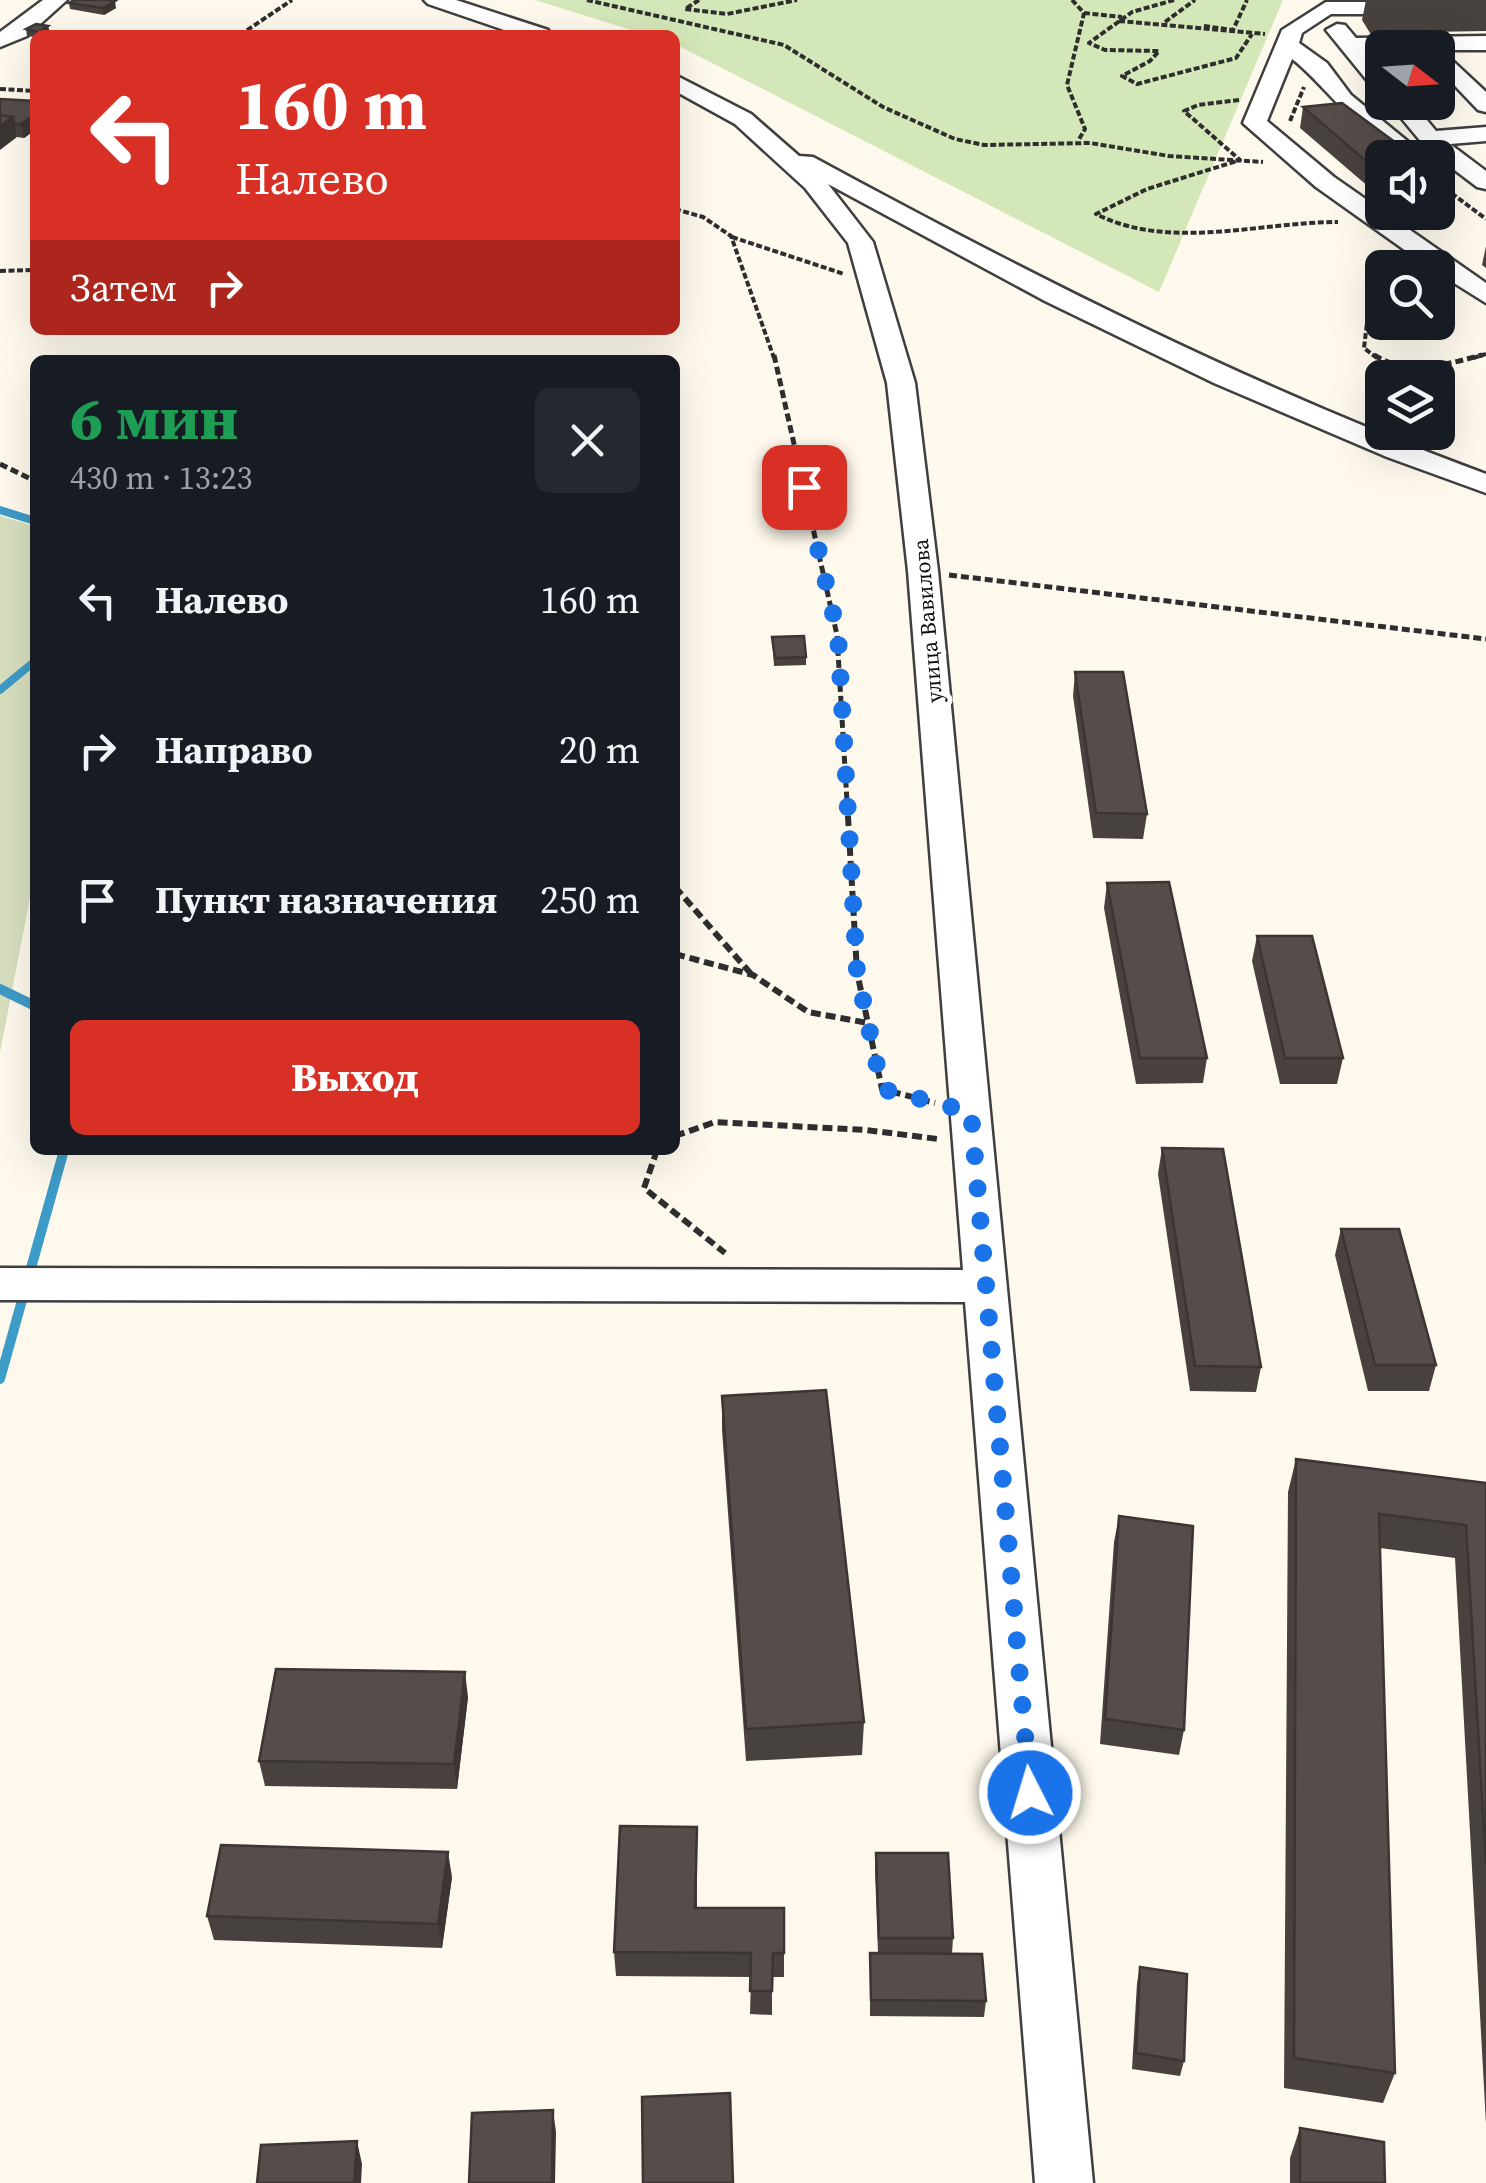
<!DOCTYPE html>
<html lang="ru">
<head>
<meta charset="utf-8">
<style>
  :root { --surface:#171b24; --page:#242831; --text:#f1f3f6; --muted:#9ea1a6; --accent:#d93025 }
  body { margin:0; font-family:"Source Serif 4",serif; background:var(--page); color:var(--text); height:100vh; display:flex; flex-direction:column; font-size:38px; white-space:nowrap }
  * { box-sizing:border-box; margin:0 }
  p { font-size:32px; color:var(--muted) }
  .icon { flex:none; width:55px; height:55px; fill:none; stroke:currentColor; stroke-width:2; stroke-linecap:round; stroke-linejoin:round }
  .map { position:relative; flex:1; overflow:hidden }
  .panel { position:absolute; left:30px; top:355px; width:650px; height:800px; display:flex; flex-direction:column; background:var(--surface); border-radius:15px; box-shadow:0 10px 40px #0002 }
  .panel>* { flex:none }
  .hud { position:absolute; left:30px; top:30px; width:650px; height:305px; border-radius:15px; box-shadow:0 10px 40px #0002; background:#d93025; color:#fff; overflow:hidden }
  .needle { width:65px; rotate:107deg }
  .controls { position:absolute; left:1365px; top:30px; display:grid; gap:20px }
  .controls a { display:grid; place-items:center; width:90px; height:90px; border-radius:15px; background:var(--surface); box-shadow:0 10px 40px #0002; font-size:50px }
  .pin { position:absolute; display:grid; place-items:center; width:85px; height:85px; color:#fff; margin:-42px; border-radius:20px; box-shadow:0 5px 15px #0006 }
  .me { position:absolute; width:110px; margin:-55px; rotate:355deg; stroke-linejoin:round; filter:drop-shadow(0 0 8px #0008) }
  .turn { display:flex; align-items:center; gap:35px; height:210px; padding:0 40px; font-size:45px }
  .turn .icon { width:130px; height:130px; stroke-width:2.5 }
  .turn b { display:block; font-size:70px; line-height:85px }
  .then { display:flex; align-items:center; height:95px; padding:0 40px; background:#0003; gap:20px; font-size:38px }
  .round { display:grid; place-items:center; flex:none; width:105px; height:105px; border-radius:15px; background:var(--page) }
  .overview { display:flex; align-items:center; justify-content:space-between; height:170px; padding:0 40px }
  h1 { font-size:60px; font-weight:800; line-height:75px; color:#1e9e55 }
  .cta { display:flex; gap:20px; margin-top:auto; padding:20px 40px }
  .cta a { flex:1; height:115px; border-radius:15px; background:var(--accent); color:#fff; font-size:40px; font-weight:800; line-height:115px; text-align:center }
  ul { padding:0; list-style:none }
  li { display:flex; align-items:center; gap:30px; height:150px; padding:0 40px }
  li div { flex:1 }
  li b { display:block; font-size:38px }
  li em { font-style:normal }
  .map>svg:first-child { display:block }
</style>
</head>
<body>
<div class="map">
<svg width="1486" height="2183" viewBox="0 0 1486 2183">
  <rect width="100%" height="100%" fill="#fef9ec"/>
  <path fill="#d4e7b8" d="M535,0H1283L1159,292L675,44V35H647Z"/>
  <path fill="#d7dfbf" d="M0,516L35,526V873L0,1052Z"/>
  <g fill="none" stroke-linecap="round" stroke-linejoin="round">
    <path stroke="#3d9bc7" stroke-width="8" d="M0,510L35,521
      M0,690L35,661"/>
    <path stroke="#3d9bc7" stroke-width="10" d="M0,989L35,1006
      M0,1379L64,1150"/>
    <defs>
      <path id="minor" d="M43,0H67L27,36L0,47V32Z
        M424,0H456L548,30L551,35H519L428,4Z
        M1326,2H1486V14H1331L1302,33L1299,43L1327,63L1351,95L1428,158C1420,158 1411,159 1404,158C1373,151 1320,79 1292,59L1267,121L1334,177L1486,283V303L1438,273V268H1430L1316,187L1243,123L1282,30Z
        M1337,24L1345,25L1356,38L1486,36V50H1441L1486,92V112L1478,110L1438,68V48L1366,51L1382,70V91L1374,89L1326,30Z
        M675,75L751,114L799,156L813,157C1032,276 1252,387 1486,474V493L1387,457L1214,383L1045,301L828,184L873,242L915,383L938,571L1093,2183H1035L965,1302L0,1300V1268L963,1270L908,571L887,383L848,243L805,188L735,124L675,91Z
        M1388,102H1412L1436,131L1486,127V141L1450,144L1486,171V189L1477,187L1427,149Z"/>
    </defs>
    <use href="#minor" stroke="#3f3f3f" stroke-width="5"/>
    <path stroke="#2e2e2e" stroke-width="4" stroke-dasharray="6 2.5" stroke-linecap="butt" d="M587,0L784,45L883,107L955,139L984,145L1090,143L1169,156L1263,162
      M699,0L685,9L727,14L797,0
      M1072,0L1084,13L1067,85L1085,129L1078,141
      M1174,0L1132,12L1089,43L1105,50L1159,51L1150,61L1122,76L1137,84L1236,58L1252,34
      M1084,13L1122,17
      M1119,21L1265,34
      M1165,22L1195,0
      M1204,26L1233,30L1247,0
      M240,35L292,0
      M0,89L35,91
      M1239,100L1198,105L1184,111L1240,160L1147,189L1096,214C1169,251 1260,222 1338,222
      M1290,121L1304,87
      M1438,183L1486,219
      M675,209L703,217L731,236L774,358
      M732,237L844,274
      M0,271L35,270
      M1377,358L1364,348L1372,281L1383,253
      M1473,358L1486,354"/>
    <path stroke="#2e2e2e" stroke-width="5" stroke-dasharray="8 4" stroke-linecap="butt" d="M774,355L837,635L848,818
      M1374,355C1408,376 1445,365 1482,355
      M0,464L35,481
      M949,575L1486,639"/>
    <path stroke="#2e2e2e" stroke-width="6" stroke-dasharray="10 5" stroke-linecap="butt" d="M848,816L857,972L882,1089L935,1103
      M675,887L752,975
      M675,954L753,975L808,1012L868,1023
      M675,1136L715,1122L866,1130L938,1139
      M657,1150L644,1188L725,1253"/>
    <use href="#minor" fill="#fff" fill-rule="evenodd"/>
  </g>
  <path fill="#48423f" d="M1366,0H1486V31L1370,33L1362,20Z
    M69,3L116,8L104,15L70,9Z
    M26,29L50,32L45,35H35V37L27,36Z
    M0,99L35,101V130L24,138L17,137Z
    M1303,107L1402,152L1370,188L1300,128Z
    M1486,246V268L1482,265Z
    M772,637L806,657V665L774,666Z
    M1075,672L1147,814L1143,839L1093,838L1073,696Z
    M1107,883L1207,1058L1203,1083L1136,1084L1104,908Z
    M1257,936L1343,1058L1337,1084H1280L1252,961Z
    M1162,1148L1261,1367L1256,1392L1190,1391L1158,1174Z
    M1341,1229L1436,1365L1429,1391H1368L1335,1255Z
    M722,1396L864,1722L862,1755L746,1761L722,1430Z
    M1296,1459L1486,1483V2124L1455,1558L1380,1548L1395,2073L1383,2103L1284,2088L1288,1492Z
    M1119,1516L1184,1730L1179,1755L1100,1744L1114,1542Z
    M468,1697L457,1789L265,1786L259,1761Z
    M697,1827V1908L784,1953V1977H772V2015L750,2014L751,1977L616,1976L614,1952Z
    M876,1853L953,1938L952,1954L986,2001L984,2017L870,2016V1953H878L875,1870Z
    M452,1877L442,1948L214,1940L207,1916Z
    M1140,1967L1184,2061L1180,2076L1132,2069L1137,1983Z
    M1300,2128L1385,2183H1290V2158Z"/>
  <path fill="#3b3633" d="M115,1L116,8L104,15L103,8Z
    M48,26L50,32L45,35H39L38,32Z
    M35,114V130L24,138L21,124Z
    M13,117L17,137L0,150V126Z
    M1382,166V187L1370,188L1374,168Z
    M465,1672L468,1697L457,1789L454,1764Z
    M448,1852L452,1877L442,1948L438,1924Z
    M553,2110L556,2132L555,2183H552Z
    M357,2141L362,2164L361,2183H354Z"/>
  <path fill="#544d49" stroke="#3b3633" stroke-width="2.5" d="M74,0H109L115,1L103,8L69,3Z
    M36,24L48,26L38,32L26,29Z
    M0,99L35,101V114L21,124H14L13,117L0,115Z
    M1342,103L1403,148L1398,149L1409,158H1382V166L1374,168L1303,107Z
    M0,115L13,117L0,126Z
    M804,636L806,657L775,658L772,637Z
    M1075,672H1123L1147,814L1096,813Z
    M1169,882L1207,1058H1140L1107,883Z
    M1257,936H1312L1343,1058H1285Z
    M1162,1148L1223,1149L1261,1367L1195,1366Z
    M1341,1229H1399L1436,1365H1375Z
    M826,1390L864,1722L746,1729L722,1396Z
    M1296,1459L1486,1483V1865L1466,1525L1379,1514L1395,2073L1294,2058Z
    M1119,1516L1193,1526L1184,1730L1105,1719Z
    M276,1669L465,1672L454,1764L259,1761Z
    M620,1826L697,1827L695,1908H784V1953H773L772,1991H750L751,1953L614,1952Z
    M221,1845L448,1852L438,1924L207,1916Z
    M876,1853H948L953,1938H879Z
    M870,1953L982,1954L986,2001L871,2000Z
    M1140,1967L1187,1974L1184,2061L1136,2053Z
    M730,2093L733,2183H643L642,2097Z
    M553,2110L552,2183H469L472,2113Z
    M1300,2128L1384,2142L1385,2183H1300Z
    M357,2141L354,2183H257L261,2145Z"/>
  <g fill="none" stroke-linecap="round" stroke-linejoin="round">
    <path stroke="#1a73e8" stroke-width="18" stroke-dasharray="0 32.4" d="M804,487L838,635L857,972L882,1089L971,1112L1030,1793"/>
  </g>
  <g text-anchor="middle" stroke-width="10" stroke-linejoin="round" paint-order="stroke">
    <g font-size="22" fill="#0c0c0c" stroke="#fff">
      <text transform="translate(927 621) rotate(-95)" y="8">улица Вавилова</text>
    </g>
  </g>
</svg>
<div class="controls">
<a><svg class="needle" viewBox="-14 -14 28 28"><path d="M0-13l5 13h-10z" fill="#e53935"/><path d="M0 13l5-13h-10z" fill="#9ea1a6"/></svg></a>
<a><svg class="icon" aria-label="sound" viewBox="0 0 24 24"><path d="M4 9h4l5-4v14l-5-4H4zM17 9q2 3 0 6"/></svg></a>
<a><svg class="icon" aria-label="search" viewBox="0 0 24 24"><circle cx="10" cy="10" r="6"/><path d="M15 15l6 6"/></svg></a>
<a><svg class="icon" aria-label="layers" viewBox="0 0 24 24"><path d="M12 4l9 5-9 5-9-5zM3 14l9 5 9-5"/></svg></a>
</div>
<div class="pin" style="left:804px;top:487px;background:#d93025"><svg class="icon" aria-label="arrive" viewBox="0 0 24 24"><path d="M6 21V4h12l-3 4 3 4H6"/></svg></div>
<svg class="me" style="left:1030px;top:1793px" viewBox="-20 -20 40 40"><circle r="17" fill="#1a73e8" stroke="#fff" stroke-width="3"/><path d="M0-11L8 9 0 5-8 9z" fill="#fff"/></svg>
<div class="hud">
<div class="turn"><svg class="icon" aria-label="left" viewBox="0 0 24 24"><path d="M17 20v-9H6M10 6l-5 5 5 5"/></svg><div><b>160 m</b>Налево</div></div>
<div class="then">Затем<svg class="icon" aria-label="right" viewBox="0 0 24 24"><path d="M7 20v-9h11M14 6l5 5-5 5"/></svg></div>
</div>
<section class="panel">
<div class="overview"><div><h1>6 мин</h1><p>430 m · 13:23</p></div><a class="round"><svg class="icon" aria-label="close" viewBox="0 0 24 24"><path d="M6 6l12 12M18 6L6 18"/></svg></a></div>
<ul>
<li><svg class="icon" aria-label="left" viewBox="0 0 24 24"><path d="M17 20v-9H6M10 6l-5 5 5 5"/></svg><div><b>Налево</b></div><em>160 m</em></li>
<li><svg class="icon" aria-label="right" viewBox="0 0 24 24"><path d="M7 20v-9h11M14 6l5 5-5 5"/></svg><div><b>Направо</b></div><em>20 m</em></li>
<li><svg class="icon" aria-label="arrive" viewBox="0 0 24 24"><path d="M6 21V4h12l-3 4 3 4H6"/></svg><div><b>Пункт назначения</b></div><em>250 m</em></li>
</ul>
<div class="cta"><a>Выход</a></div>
</section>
</div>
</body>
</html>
